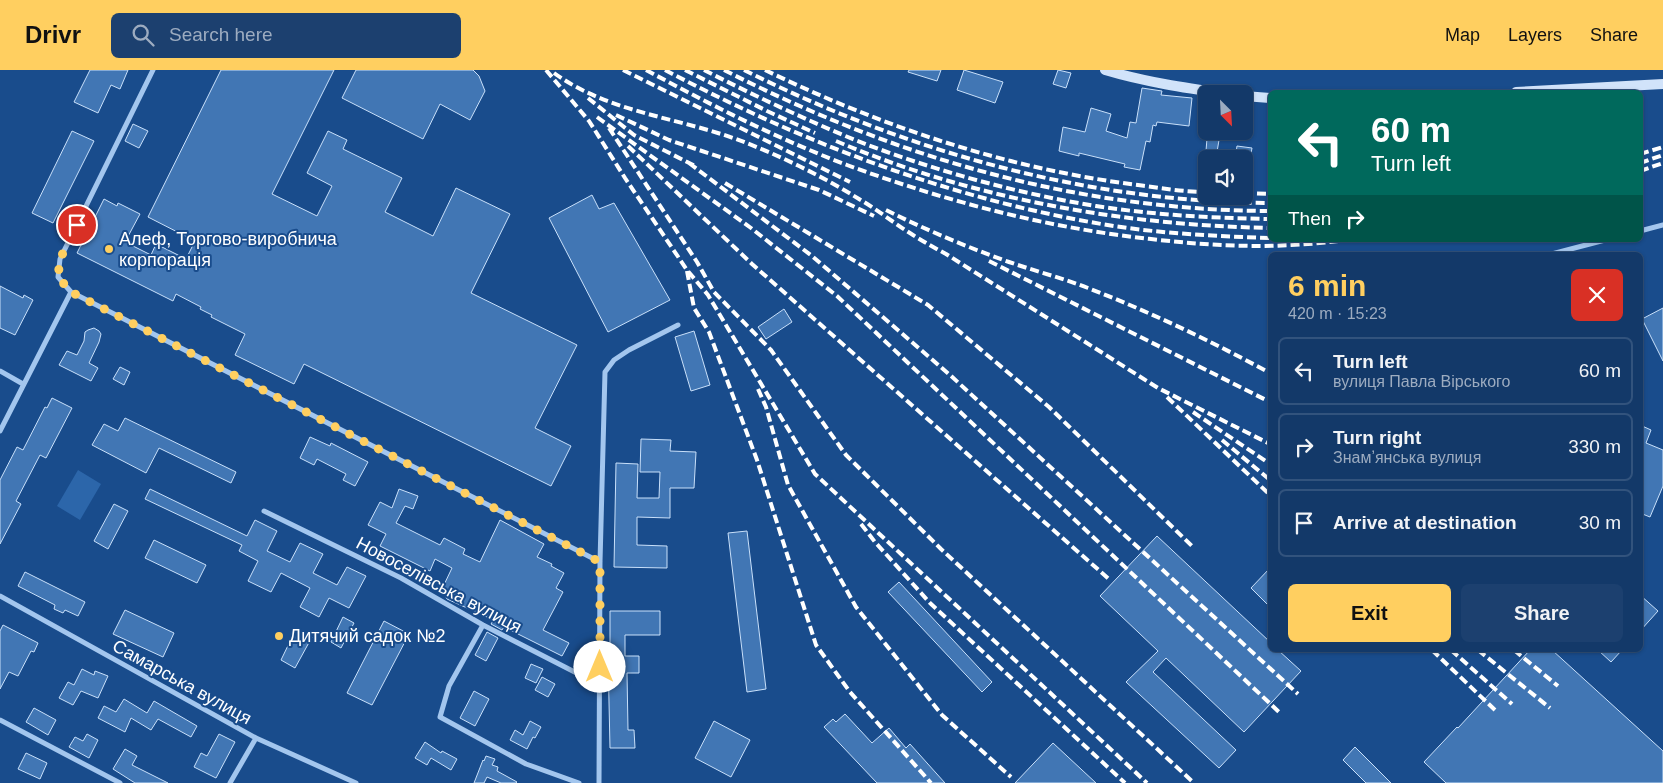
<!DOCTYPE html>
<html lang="en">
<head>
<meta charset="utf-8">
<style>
  :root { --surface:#133969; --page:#1c406f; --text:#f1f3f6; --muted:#9dacc0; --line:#32537d; --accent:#ffcf60 }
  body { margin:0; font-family:Helvetica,sans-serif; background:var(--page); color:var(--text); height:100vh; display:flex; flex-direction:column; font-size:19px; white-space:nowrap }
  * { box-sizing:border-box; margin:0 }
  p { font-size:16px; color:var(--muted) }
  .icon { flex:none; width:28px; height:28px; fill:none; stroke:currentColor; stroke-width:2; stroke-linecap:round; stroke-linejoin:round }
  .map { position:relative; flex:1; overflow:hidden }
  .sheet { position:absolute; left:1268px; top:182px; width:375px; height:400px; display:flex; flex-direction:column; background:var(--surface); border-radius:8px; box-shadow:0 1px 4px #0004,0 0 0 1px var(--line) }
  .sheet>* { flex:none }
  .top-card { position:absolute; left:1268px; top:20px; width:375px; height:152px; border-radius:8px; box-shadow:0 1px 4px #0004,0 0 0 1px var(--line); background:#00695c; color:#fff; overflow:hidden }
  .needle { width:32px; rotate:156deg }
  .controls { position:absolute; left:1198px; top:15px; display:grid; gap:10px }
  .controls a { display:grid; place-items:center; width:55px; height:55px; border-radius:8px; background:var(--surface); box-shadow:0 1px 4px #0004,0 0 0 1px var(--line); font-size:25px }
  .pin { position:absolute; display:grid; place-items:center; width:42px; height:42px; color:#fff; margin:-21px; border:2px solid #fff; border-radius:50%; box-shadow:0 1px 5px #0007 }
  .me { position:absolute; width:55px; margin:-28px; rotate:0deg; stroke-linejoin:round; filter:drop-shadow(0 0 4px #0008) }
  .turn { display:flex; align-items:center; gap:18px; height:105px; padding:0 20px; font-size:22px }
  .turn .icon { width:65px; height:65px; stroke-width:2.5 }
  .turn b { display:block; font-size:35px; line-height:42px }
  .then { display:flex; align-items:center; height:48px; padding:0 20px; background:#0003; gap:10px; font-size:19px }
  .round { display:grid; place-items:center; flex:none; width:52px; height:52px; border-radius:8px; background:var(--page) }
  .headline { display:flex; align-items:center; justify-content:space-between; height:85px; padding:0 20px }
  h1 { font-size:30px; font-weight:600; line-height:38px; color:var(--accent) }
  .action { display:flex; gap:10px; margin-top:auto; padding:10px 20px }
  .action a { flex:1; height:58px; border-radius:8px; background:var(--accent); color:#111; font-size:20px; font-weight:600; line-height:58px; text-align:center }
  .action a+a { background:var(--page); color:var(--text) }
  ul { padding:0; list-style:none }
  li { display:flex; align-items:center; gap:15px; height:68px; margin:0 10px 8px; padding:0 10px; border:2px solid var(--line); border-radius:8px }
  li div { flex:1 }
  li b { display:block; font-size:19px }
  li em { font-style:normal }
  header { display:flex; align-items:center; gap:30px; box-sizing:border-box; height:70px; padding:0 25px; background:var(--accent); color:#111 }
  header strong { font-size:24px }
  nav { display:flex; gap:28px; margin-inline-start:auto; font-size:18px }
  .search { width:350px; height:45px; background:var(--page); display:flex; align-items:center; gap:12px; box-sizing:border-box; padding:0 18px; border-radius:8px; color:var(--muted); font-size:19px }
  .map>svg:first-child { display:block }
</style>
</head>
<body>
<header>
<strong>Drivr</strong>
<div class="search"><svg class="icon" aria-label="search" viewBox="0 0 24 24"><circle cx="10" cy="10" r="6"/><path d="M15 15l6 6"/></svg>Search here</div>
<nav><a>Map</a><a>Layers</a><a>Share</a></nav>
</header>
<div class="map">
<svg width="1663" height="713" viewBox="0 0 1663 713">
  <rect width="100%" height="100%" fill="#194c8c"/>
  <path fill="#2c66aa" d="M78,400L101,414L80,450L57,436Z"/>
  <path fill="#4176b4" stroke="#c9e0fa" d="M90,0H128L120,19L111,15L98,43L74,32Z
    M221,0H334L272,124L317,146L332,116L307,103L328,61L347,70L343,79L402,108L385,142L433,166L456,118L510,144L471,223L577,275L535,358L571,376L551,416L304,294L294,314L235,285L245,264L211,247L212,245L200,239L201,237L176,224L173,231L77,183L104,129L117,136L118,133L140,144L125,172L151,185L156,174L186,189L195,171L148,147Z
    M356,0H473L479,6L485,21L470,50L440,34L423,69L342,28Z
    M909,0H941L937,11L908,2Z
    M964,0L1003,12L995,33L957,20Z
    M1058,0L1071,3L1066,18L1053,14Z
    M1142,18L1162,21L1161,25L1192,28L1189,56L1157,52L1156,56L1153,55L1150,72L1146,71L1140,100L1124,97L1125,94L1079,83V86L1059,81L1063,57L1085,62L1091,38L1111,44L1106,61L1127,68L1130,52L1136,53Z
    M133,54L148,61L139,78L125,71Z
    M72,61L94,71L53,153L32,143Z
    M1207,68L1219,70L1217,82L1206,81Z
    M1237,76L1252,78L1250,89H1235Z
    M592,125L599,139L614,133L670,230L608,262L549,148Z
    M0,216L23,228L24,225L33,230L15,265L0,258Z
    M1663,238V291L1642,249Z
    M784,239L792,252L766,269L758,257Z
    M94,258L99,261L101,264L99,272L89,293L98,298L91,311L59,295L67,281L77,285L84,271L85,262L88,260Z
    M694,261L710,315L691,321L675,267Z
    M120,297L130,302L124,315L113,309Z
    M52,328L72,338L46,388L40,385L16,431L21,434L0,474V410L17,377L23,380L45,337L47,338Z
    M125,348L236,402L231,413L159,378L146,403L92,375L104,354L118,361Z
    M1640,355L1651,360L1646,373L1663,380V416L1650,447L1640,443Z
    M310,367L330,376L331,373L368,392L355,416L343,410L346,404L317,389L314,395L300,388Z
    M641,369L671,370L670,381L696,382L694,418H670V448L637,447V475L667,476V498L614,497L616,393L638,394L637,428H659L660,402H640Z
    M150,419L247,466L255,450L277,461L267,481L290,492L300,473L323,484L313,503L337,515L347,497L366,506L349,538L329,528L319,547L300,537L310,518L281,503L271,522L248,511L258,491L239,481L242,475L145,429Z
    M399,419L418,426L413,439L405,436L396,453L440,475L444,468L465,479L463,484L480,492L500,450L544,474L537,487L552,494L551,496L564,503L556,518L563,522L543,560L569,573L562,586L504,557L502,560L491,554L493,551L487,547L447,529L442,519L452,498L435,489L430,501L380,476L386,464L368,455L380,432L392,438Z
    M114,434L128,441L108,479L94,471Z
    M747,461L766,619L747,622L728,463Z
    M1157,466L1270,572V580H1278L1301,601L1244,662L1166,588L1153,602L1236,680L1219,698L1126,612L1158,581L1100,526Z
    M154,470L206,495L197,513L145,488Z
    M1270,498V537L1251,518Z
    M25,502L85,532L78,546L65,540L63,543L54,539L55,535L18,516Z
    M899,512L992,612L982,622L888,522Z
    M1640,525L1658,541L1640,561Z
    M125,540L174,563L163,587L113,564Z
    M610,541H660V565H625V586H639V603H627L628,660H634L635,678H610L608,587H610Z
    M343,547L354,553L341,578L331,572Z
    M384,551L409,564L372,635L347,623Z
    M3,555L38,573L34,582L31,581L18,606L9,602L0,619V561Z
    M296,559L312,567L295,598L281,590Z
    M487,562L498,568L486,591L475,585Z
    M1530,580H1552L1663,681V713H1446L1424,692L1457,657L1458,658Z
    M1598,580H1622L1611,592Z
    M531,594L543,599L536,613L525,608Z
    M82,599L94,605L95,601L108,606L98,628L81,621L73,635L59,628L68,612L74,615Z
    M542,607L555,614L548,627L535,620Z
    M474,621L489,629L475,656L460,648Z
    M124,629L147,643L154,631L197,656L191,667L158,649L151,660L131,648L125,662L98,648L104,636L116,642Z
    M34,638L56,650L48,665L26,652Z
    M845,644L872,673L889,658L906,678L910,674L945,713H877L824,657L833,649L836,652Z
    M530,651L541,657L535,668L533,667L527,679L510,670L515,660L523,665Z
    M714,651L750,670L731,707L695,688Z
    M87,664L98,670L89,688L69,677L75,667L83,671Z
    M219,664L235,672L216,708L194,697L201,683L207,686Z
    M425,672L441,683L442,681L457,689L451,700L431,688L427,695L415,688Z
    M1053,673L1096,713H1015Z
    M1355,677L1391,713H1366L1343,690Z
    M125,679L137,686L132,695L168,713H135L113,699Z
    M26,683L47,693L40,709L18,699Z
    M486,686L495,689L492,695L498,697L497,701L517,712L516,713H501L487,707L484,713H474L483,690L484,691Z"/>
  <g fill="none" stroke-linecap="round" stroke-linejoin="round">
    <path stroke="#a3c6ee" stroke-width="5" d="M1640,161L1663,155
      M1548,185L1605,170
      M71,222L600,492
      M0,301L23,314
      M0,361L71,222L58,207L60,189L153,0
      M264,441L401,508L483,555L600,615
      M0,526L256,668L356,713
      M483,555L449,616L440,647L526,694L579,713
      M0,650L120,713
      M230,713L256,668
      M599,713L600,492L605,302L614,290L629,280L678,255"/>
    <path stroke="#d1e3fa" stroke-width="10" d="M1105,0C1145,12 1186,18 1227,24
      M1516,22L1663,14
      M1244,26L1270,28"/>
    <path stroke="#fff" stroke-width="4" stroke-dasharray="9 4" stroke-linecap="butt" d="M546,0L589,51L625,108L687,200L708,225L815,404L1147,713
      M623,0L850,112
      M646,0C711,35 778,69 847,95C945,131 1047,158 1151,169C1219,177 1279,179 1347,170
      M665,0C800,71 940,125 1090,152C1149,163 1210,166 1270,168
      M685,0L767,41L815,63
      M704,0C753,25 804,49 855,70C932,100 1015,123 1096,136C1154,145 1211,148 1270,149
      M724,0C897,88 1075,140 1270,141
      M744,0C908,82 1086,132 1270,133
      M765,0C883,57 1008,99 1138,115C1161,118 1184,122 1206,122
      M554,3C608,42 675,47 736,69C777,84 822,106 859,129C878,140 895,154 913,165C924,172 935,178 946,184L1158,318L1270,374
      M588,28L634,65L695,96
      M616,45L669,70L819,120L874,146
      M597,47L751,158L837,226L1279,642
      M609,58L697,192L714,222L771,280L846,385L941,479L1194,713
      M836,71C973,129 1122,155 1270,158
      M628,76L752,194L1110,510
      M1640,84L1663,77
      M689,93L812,186L950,305L1298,624
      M1640,93L1663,85
      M1640,101L1663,93
      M725,113L928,235L1049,337L1194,478
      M1244,123L1270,124
      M886,140C926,160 967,177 1009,192C1035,201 1062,208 1088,218C1150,242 1211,271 1270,303
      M989,191L1270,332
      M687,201L694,238L709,262L757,390L816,575L850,622L931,713
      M758,319L766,337L788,415L856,537L942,645L1011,707
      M1167,327L1270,425
      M1193,342L1270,394
      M1222,370L1270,410
      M861,454L875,472L930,533L1125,713
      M1432,580L1496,641
      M1451,580L1512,634
      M1478,580L1550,638
      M1514,580L1558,616"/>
  </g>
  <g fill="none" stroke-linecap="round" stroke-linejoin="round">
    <path stroke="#ffcf60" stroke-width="9" stroke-dasharray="0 16.2" d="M77,155L60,189L58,207L71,222L600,492V597"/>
  </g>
  <g fill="#ffcf60" stroke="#194c8c" stroke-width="2">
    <circle cx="109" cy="179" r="5"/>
    <circle cx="279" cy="566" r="5"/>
  </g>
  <g text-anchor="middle" stroke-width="4" stroke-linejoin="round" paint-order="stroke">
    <g font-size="18" fill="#fff" stroke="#194c8c" text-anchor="start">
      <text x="119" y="175">Алеф, Торгово-виробнича<tspan x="119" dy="21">корпорація</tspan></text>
      <text x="289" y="572">Дитячий садок №2</text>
    </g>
    <g font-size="18" fill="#fff" stroke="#194c8c">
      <text transform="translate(439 515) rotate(28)" y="6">Новоселівська вулиця</text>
      <text transform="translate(182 612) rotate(29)" y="6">Самарська вулиця</text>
    </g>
  </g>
</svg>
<div class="controls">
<a><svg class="needle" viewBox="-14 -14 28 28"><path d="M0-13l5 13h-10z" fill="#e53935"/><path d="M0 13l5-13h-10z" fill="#9dacc0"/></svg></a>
<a><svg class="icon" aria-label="sound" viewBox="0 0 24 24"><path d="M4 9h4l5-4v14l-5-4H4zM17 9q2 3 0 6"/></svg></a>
</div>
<div class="pin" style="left:77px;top:155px;background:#d93025"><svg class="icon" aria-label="arrive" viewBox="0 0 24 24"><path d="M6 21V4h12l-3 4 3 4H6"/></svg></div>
<svg class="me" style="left:600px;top:597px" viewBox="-20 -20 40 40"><circle r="19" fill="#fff"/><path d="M0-13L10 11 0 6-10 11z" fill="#ffcf60"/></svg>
<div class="top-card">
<div class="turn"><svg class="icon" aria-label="left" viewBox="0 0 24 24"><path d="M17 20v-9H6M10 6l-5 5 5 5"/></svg><div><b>60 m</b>Turn left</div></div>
<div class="then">Then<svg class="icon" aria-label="right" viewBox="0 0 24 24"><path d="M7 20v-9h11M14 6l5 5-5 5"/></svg></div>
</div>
<section class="sheet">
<div class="headline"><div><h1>6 min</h1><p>420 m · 15:23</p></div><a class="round" style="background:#d93025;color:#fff"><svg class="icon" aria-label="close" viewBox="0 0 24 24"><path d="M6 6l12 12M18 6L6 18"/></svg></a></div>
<ul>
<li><svg class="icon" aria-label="left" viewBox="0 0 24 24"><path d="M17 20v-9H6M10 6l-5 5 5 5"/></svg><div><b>Turn left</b><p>вулиця Павла Вірського</p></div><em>60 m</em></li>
<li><svg class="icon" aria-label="right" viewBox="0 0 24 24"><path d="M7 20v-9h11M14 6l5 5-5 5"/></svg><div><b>Turn right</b><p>Знамʼянська вулиця</p></div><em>330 m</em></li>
<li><svg class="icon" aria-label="arrive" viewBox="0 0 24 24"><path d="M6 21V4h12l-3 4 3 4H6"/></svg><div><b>Arrive at destination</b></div><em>30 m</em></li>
</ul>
<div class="action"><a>Exit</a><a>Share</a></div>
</section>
</div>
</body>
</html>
